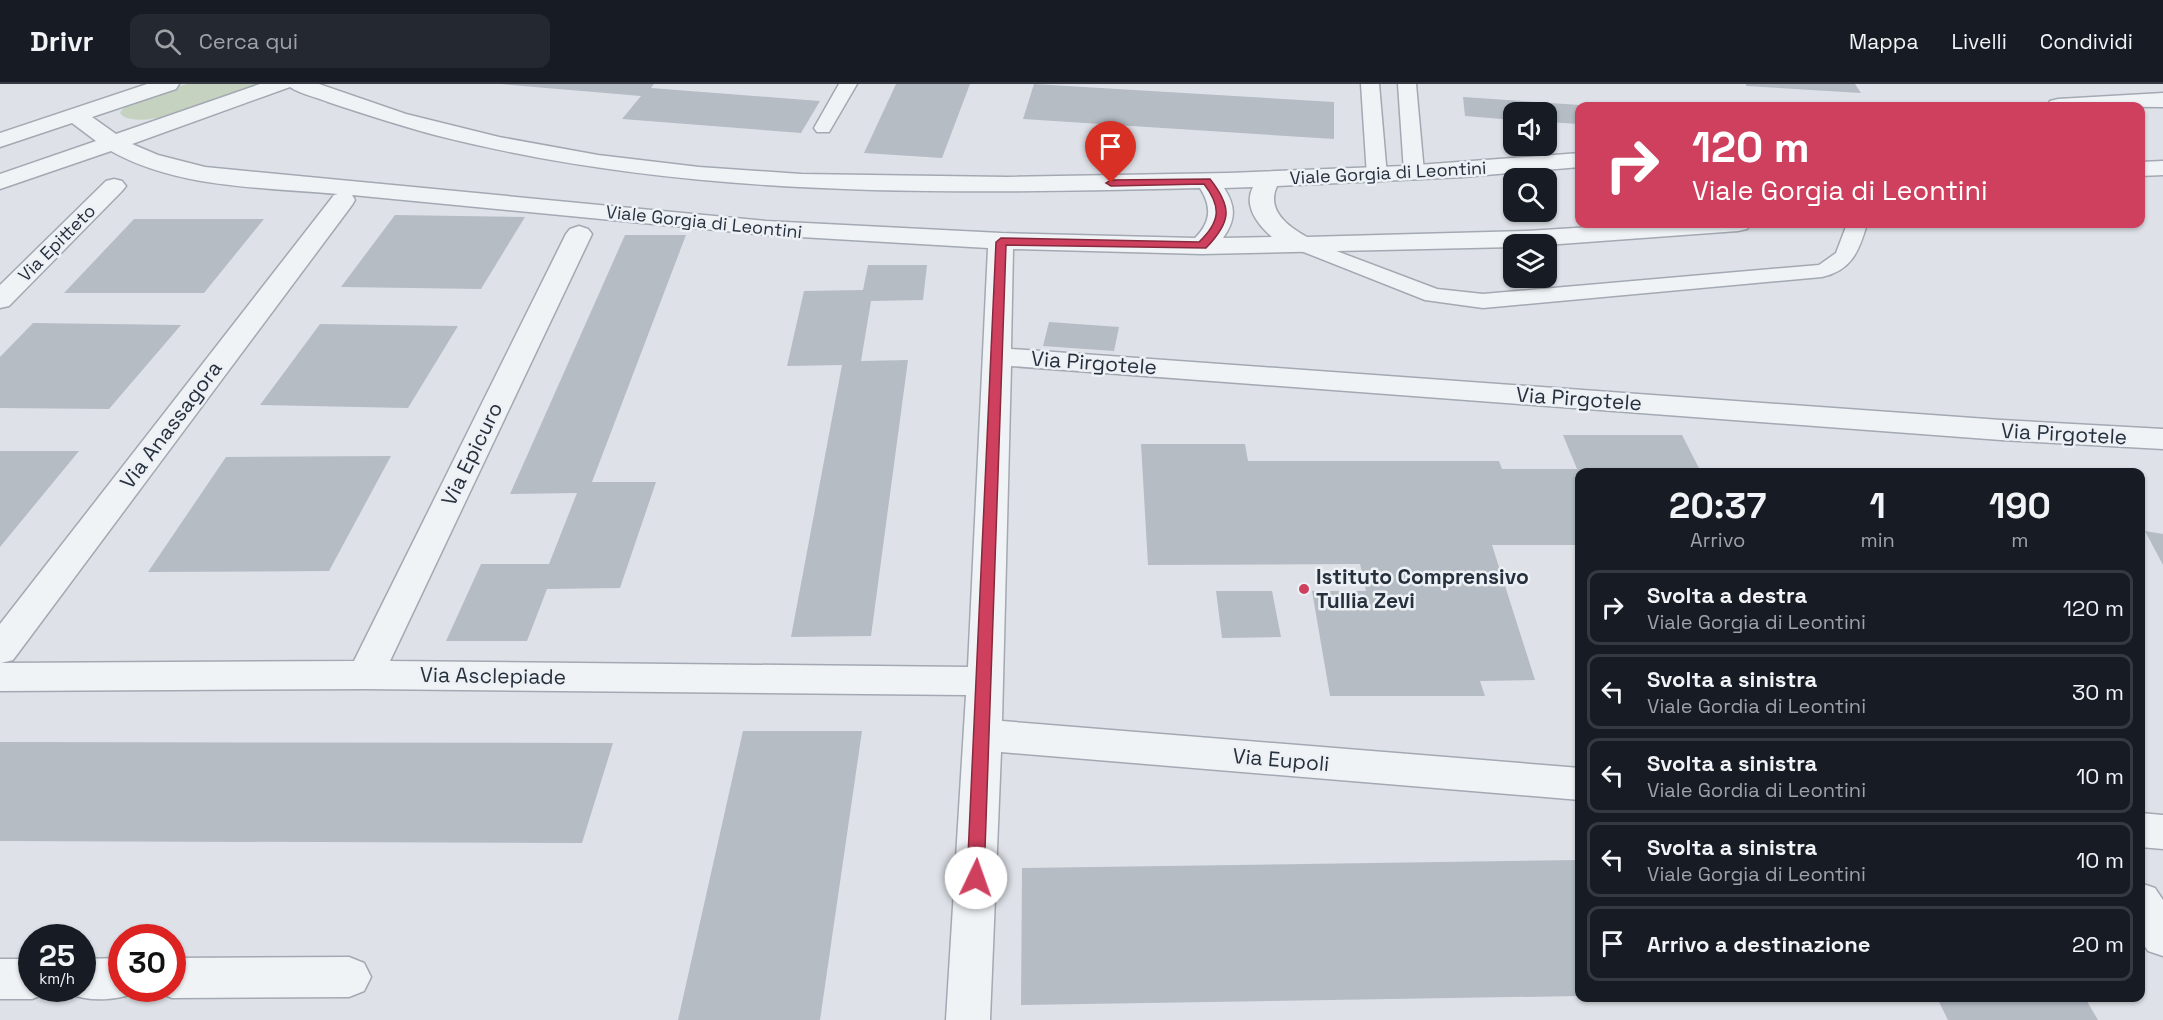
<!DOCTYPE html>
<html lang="it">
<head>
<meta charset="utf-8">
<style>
  :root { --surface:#171b24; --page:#242831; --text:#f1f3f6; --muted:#9ea1a6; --line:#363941 }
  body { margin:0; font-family:"Space Grotesk",sans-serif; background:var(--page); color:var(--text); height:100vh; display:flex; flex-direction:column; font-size:22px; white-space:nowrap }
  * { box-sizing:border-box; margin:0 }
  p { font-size:20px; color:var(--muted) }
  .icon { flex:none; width:33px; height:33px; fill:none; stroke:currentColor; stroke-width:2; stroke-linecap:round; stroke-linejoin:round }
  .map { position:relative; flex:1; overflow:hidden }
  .panel { position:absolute; left:1575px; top:384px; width:570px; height:534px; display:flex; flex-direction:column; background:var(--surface); border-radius:12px; box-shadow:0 2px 4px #0004 }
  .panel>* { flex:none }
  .hud { position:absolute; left:1575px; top:18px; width:570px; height:126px; border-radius:12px; box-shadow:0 2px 4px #0004; background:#cf405e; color:#fff; overflow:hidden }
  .fabs { position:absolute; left:1503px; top:18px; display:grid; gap:12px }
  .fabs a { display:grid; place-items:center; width:54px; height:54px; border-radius:12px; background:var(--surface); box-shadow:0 2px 4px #0004; font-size:30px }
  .speed { position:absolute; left:18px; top:840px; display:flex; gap:12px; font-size:30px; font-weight:700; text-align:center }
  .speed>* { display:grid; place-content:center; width:78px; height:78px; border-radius:50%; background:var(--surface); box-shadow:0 2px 4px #0004; line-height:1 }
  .speed small { font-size:15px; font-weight:400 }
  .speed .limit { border:9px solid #d22; background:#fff; color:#111 }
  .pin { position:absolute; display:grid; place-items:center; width:51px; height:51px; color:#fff; margin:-62px -26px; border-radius:50% 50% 50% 0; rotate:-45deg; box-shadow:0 0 6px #0007 }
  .pin .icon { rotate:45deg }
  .me { position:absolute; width:66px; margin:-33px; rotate:3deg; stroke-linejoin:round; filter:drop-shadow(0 0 4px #0008) }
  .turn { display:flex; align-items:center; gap:21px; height:126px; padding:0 18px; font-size:27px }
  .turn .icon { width:78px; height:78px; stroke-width:2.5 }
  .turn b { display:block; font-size:42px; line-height:51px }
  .eta { display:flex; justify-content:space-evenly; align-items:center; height:102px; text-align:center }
  .eta b { font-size:36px; font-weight:800; line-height:42px }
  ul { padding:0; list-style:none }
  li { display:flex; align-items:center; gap:18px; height:75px; margin:0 12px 9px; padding:0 6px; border:3px solid var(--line); border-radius:12px }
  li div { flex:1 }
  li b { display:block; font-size:22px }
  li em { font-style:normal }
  header { display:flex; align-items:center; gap:36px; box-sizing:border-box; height:84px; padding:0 30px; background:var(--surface); border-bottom:2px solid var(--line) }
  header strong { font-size:28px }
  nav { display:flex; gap:33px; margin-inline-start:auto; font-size:21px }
  .search { width:420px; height:54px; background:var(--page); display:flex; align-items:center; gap:15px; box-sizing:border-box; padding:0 21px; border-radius:12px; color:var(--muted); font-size:22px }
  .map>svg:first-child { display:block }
</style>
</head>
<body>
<header>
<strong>Drivr</strong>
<div class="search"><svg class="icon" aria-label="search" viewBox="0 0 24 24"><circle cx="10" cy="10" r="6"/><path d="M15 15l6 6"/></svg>Cerca qui</div>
<nav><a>Mappa</a><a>Livelli</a><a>Condividi</a></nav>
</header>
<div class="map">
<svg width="2163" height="936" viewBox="0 0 2163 936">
  <rect width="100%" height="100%" fill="#dee2e8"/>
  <path fill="#c5d2bf" d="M187,0H255C236,13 134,51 120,29C129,13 170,5 187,0Z"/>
  <path fill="#b5bcc4" d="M500,0H654L651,4L820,17L801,49L622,35L641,12Z
    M896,0H970L942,74L864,69Z
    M1034,0L1334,18V55L1023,35Z
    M1746,0H1855L1861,9L1746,2Z
    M1463,13L1580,21V40L1546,38V28H1514V36L1465,32Z
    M395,131L525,133L481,205L341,203Z
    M134,135H264L204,209H64Z
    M625,151H686L592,398H656L620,504L547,505L527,557H446L481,480H549L577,409L510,410Z
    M868,181H927L923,216L871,217L861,277L908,276L871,552L791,553L842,281L787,282L804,207L863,206Z
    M1049,238L1119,243L1114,267L1043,262Z
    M33,239L181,241L109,325L0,324V273Z
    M320,240L458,242L408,324L260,321Z
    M1563,351H1682L1701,388H1580V461H1492L1535,596L1480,597L1485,612H1330L1312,507H1366L1360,480L1148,481L1141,360H1245L1248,377H1499L1502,385H1577Z
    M0,367H79L0,463Z
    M391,372L329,487L148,488L226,373Z
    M2145,447L2163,450V481Z
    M1216,507H1272L1281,553L1222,554Z
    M743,647H862L820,936H678Z
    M0,658L613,659L582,759L0,757Z
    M1580,776V912L1021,921L1022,784Z
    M1937,914H2085L2098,936H1948Z"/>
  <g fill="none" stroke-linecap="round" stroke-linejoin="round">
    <defs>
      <path id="service" d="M839,0H857L829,48H817L814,44Z
        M1361,0H1379L1387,92L1377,98L1367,92Z
        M1398,0H1416L1424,88L1414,94L1404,88Z
        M1847,140H1867C1859,167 1852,186 1822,193L1483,224L1425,216L1296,165L1293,161L1296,157H1310L1437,205L1483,210L1819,181L1836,169Z"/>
      <path id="minor" d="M147,0H179L176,5L92,33L116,50L260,0H319L406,30L499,53L598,71L699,83L801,90L1007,93L1229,89L1404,82L1580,69V83L1463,93L1277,102C1266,126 1287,142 1307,153L1527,147L1640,140H1750L1747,145L1738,147L1546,161L1514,160V163L1202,170L1013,165L1011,265L2001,336L2163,345V365L2001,356L1011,282L1002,637L1580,684V716L1001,668L990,936H946L966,611L365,605L0,607V540L334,111L338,110C263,103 179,105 111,67L0,105V90L96,57L72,39L0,63V49ZM290,3C300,10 316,13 328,18C364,30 398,41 435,51C685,115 943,110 1200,104C1212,123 1211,138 1195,154L1001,149L766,137L205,83L158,71L132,60ZM1253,103C1243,122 1258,141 1272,153L1223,154C1236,136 1236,122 1224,104ZM352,111L766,151L988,164L968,583L390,577L592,150L588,145L579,142L570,145L566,150L354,577L1,579L13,576L352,121L355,116Z
        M2163,9V23L2047,22L2050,17L2058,15Z
        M2163,77V91L2140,92V78Z
        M114,95L122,97L126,102L122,107L9,222L0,224V201L106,97Z
        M2140,729L2163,731V765L2140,763Z
        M2140,799L2155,804L2163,816V872L2148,867L2140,855Z
        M349,873L364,879L371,893L364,907L349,913L172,914L157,908L155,904H172V874Z
        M122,874V904H139L137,908C115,917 89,918 67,909L64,904H82V875Z
        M0,875H32V904H50L47,909L32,915H0Z"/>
    </defs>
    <use href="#service" stroke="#a3a9b2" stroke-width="3"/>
    <use href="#minor" stroke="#a3a9b2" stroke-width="3"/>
    <use href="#service" fill="#f0f3f6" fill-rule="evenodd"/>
    <use href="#minor" fill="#f0f3f6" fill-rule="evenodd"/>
  </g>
  <path fill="#cf405e" stroke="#872a3d" stroke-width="1.5" d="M1210,95C1233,124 1231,138 1206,164L1006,161L984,794L982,799L976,801L970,799L967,794L996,158L1001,154L1199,158C1220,138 1222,123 1204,100L1111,102L1106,99L1111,96Z"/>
  <circle fill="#cf405e" stroke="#edf1f5" stroke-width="2" cx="1304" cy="505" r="6"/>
  <g text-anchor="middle" stroke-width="5" stroke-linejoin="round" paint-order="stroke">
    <g font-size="18" fill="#27313e" stroke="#edf1f5">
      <text transform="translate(1388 89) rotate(-3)" y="6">Viale Gorgia di Leontini</text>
      <text transform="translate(704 138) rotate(6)" y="6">Viale Gorgia di Leontini</text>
      <text transform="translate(57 159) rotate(-45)" y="6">Via Epitteto</text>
    </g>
    <g font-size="21" fill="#27313e" stroke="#edf1f5">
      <text transform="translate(1094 279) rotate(4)" y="7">Via Pirgotele</text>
      <text transform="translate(1579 315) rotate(4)" y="7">Via Pirgotele</text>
      <text transform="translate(171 341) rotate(-53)" y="7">Via Anassagora</text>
      <text transform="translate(2064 350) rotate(3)" y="7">Via Pirgotele</text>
      <text transform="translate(472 370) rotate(-64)" y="7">Via Epicuro</text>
      <text transform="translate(493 592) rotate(1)" y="7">Via Asclepiade</text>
      <text transform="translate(1281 676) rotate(5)" y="7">Via Eupoli</text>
    </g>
    <g font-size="21" font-weight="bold" fill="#27313e" stroke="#edf1f5" text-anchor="start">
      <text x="1316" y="500">Istituto Comprensivo<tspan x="1316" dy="24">Tullia Zevi</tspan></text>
    </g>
  </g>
</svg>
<div class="fabs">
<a><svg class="icon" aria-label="sound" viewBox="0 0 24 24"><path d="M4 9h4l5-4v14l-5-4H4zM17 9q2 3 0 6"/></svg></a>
<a><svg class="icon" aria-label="search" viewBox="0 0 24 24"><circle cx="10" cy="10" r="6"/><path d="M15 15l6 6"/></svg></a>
<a><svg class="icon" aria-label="layers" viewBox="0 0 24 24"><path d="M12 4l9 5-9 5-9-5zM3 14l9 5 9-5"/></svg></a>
</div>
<div class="speed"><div>25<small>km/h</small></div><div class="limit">30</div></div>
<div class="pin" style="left:1111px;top:99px;background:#d93025"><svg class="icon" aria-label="arrive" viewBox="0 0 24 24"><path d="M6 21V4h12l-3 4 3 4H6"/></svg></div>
<svg class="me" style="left:976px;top:794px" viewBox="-20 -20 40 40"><circle r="19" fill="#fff"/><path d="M0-13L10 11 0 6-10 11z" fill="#cf405e"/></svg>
<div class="hud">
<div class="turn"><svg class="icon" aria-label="right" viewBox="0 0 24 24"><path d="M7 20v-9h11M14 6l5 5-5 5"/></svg><div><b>120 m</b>Viale Gorgia di Leontini</div></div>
</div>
<section class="panel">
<div class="eta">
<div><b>20:37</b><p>Arrivo</p></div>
<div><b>1</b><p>min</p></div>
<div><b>190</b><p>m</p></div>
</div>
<ul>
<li><svg class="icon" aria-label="right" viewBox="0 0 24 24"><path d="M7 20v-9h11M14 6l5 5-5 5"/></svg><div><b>Svolta a destra</b><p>Viale Gorgia di Leontini</p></div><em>120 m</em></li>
<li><svg class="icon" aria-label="left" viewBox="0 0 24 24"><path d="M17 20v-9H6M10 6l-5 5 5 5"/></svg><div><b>Svolta a sinistra</b><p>Viale Gordia di Leontini</p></div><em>30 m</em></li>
<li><svg class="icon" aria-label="left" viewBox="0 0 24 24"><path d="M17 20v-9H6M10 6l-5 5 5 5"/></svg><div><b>Svolta a sinistra</b><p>Viale Gordia di Leontini</p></div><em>10 m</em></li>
<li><svg class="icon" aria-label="left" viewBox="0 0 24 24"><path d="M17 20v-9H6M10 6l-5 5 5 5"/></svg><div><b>Svolta a sinistra</b><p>Viale Gorgia di Leontini</p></div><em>10 m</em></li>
<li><svg class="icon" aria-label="arrive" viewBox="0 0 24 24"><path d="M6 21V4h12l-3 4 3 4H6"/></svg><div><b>Arrivo a destinazione</b></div><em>20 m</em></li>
</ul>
</section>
</div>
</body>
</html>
